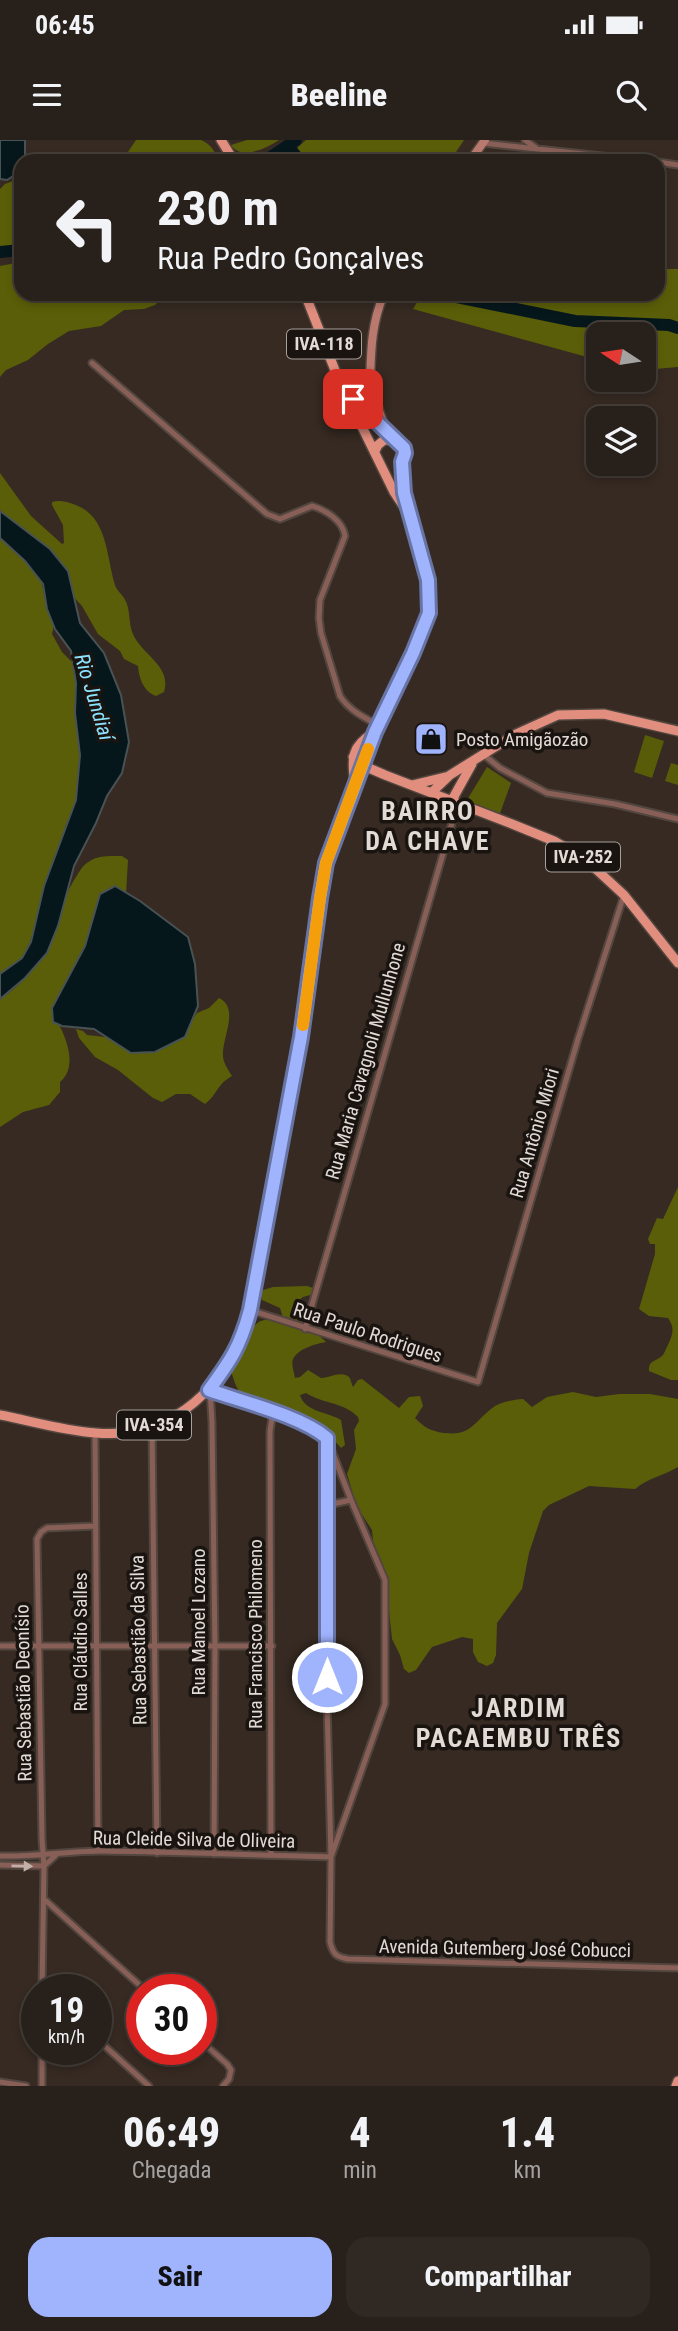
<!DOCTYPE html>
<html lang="pt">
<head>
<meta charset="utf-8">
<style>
  :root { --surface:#28201a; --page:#302823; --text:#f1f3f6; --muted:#a5a3a2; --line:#443e39; --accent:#a0b3fd }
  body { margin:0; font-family:"Roboto Condensed",sans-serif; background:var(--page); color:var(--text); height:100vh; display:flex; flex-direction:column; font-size:26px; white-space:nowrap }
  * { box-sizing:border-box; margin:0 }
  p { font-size:23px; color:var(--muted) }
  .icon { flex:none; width:38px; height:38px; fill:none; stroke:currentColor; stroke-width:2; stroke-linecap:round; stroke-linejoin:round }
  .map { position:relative; height:1946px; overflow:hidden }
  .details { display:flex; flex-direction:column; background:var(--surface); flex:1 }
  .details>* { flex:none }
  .top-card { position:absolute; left:14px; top:14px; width:651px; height:147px; border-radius:21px; box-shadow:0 4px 10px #0003,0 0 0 2px var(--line); background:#28201a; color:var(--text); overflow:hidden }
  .needle { width:46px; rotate:282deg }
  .tools { position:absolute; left:586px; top:182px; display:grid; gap:14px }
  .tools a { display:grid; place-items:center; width:70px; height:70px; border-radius:14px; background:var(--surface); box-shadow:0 4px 10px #0003,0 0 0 2px var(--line); font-size:35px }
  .speed { position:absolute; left:21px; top:1834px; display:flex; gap:14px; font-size:35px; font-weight:700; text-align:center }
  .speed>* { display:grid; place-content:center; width:91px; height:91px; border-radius:50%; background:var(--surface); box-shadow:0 4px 10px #0003,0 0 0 2px var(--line); line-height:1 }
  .speed small { font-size:18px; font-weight:400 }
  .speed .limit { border:10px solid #d22; background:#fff; color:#111 }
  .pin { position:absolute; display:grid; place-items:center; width:60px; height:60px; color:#fff; margin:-30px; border-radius:14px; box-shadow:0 4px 10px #0006 }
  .me { position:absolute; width:77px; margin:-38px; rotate:0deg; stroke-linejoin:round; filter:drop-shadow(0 0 5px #0008) }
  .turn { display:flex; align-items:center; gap:24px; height:147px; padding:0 28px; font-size:32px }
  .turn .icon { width:91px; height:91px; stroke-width:2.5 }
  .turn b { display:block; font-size:49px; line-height:60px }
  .eta { display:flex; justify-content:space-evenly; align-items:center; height:119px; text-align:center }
  .eta b { font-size:42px; font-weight:800; line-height:49px }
  .action { display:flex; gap:14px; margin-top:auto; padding:14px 28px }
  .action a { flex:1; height:80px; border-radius:21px; background:var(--accent); color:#111; font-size:28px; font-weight:800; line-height:80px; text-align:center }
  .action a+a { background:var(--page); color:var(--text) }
  .status { display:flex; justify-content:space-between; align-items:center; height:49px; padding:0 35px; background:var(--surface); direction:ltr }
  .status svg { height:19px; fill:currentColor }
  header { display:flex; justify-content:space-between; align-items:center; height:91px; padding:0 28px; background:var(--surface); font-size:32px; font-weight:800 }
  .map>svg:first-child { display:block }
</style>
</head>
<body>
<div class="status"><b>06:45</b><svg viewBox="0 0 49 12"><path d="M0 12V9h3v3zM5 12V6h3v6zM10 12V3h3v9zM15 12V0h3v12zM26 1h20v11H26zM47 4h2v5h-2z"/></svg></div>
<header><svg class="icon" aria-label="menu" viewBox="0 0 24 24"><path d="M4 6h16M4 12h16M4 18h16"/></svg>Beeline<svg class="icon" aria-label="search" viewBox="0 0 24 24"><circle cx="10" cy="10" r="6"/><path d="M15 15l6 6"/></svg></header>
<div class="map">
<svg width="678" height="1946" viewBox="0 0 678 1946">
  <rect width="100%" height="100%" fill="#362a22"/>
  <path fill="#585c08" d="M645,595L664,601L652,638L634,632Z
    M671,623L678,625V645L665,641Z
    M487,627L511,643L499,676L467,660Z"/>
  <path fill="#5b5e08" d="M136,0C150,0 190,0 201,0C209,3 217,12 217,21H122Z
    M247,0H279C267,8 241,21 231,5Z
    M306,0H464L450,21H283Z
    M21,38V106L0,107V49L5,44Z
    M21,122V154H166L155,165L144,169L124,170L101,186L69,191L48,204L28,220L6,230L0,237V126Z
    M658,129H678V227L644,230V194H598V220L413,169L422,154H658Z
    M0,333L31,376L62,404L64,403L63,385L52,365V362C59,360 65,361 73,364C108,375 106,416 115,445C117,451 121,453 124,458C131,468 128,483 133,494C142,515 172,526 164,552L156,556C143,551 139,538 138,526L124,519L120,511L98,494L82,466L0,378Z
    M0,395L20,410L41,441L45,458L56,476L52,494L62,512L73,523L88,613L76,666L66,684L64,696L53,719L49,738L30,802L21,820L0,837Z
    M122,716L128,720L126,754L54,875C64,893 80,925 60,942V952L49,965L23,972L0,987V859C47,831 48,783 73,742C78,734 82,725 90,721C99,715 111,716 122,716Z
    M219,858C240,868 222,898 223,915C223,923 228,929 232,936C216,945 218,954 205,964L190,954H176L162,962L153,958L118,930L95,917L79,898L76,889L83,891L87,895L105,897L130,908L182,895L197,873L209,868Z
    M678,1047V1240H671L649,1231C648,1220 656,1222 663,1215C665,1212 666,1208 668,1205C673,1194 675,1188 668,1178L649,1176L639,1169L655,1114V1104H650L648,1099L657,1078L663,1079Z
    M307,1146L313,1148L315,1151L314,1154L303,1157L299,1160C292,1184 313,1188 326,1202C316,1204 299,1208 293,1219C291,1224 294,1232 295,1238L300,1237L308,1230L321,1238C328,1238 342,1230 349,1237C351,1239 351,1243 353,1247L358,1240L362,1239L399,1268L409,1257L420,1256L423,1266L415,1278C424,1287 430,1291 444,1293C471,1296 472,1284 491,1269C499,1262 512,1260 523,1259L532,1267L547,1257L573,1252L596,1257L619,1254H650L678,1259V1327C663,1336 648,1338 635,1349L589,1346L549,1365L543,1371L529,1413L522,1449L497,1483L496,1515L493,1523L487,1526L478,1522L473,1512V1499L462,1497L432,1507L416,1530L409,1533L404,1529L400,1515L392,1499L387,1452L374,1411L372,1390L357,1367L347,1334L356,1309L354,1290L359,1281L358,1277C344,1262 323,1264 306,1253L300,1255C305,1272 328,1272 341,1280L345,1305L341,1308C332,1297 321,1286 307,1281C269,1268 242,1277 231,1230C237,1218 248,1186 261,1181C268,1178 276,1181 283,1178L280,1168L262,1160L261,1155L263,1150L273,1147Z"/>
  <path fill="#06171c" stroke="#485254" stroke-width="2" d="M0,0H25V21H21V31L7,40L0,39Z
    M0,371L50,409L68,431L80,483L104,513L121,555L129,602L122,633L107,656L96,683L74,726L58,786L47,813L25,838L0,859V834L22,818L31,802L44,746L76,660L80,615L75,573L76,543L71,511L55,489L47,469L43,444L25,421L0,398Z
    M115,746L140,761L188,797L195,824L198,866L185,897L155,912L131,913L94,889L62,886L53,882L52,868L85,806L100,754Z"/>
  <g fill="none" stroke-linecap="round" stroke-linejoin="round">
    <path stroke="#06171c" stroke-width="12" d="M288,6L300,21
      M265,21L296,0
      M0,112L21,110
      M442,154L575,181L669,185L678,188"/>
    <defs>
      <path id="street" d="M525,0L536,8
        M483,3L648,21
        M658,22L678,25
        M92,223L267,374L280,379L312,366C326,370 343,381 345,396L320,460L319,478L321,493L340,556C349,570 363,577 378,585
        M484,615L500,628L547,653L615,664L678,679
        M250,1170L478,1242L578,899L624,755
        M305,1189L458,662
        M152,1286L157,1713
        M95,1293L98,1711
        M327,1303V1561L331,1717L330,1802C333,1814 336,1817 348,1819L678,1828
        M328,1365L351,1360
        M0,1506H272
        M271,1715L270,1291L273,1272
        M0,1716C35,1717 68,1711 101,1711C178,1712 254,1715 331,1717L385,1564V1440L351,1360L327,1298L316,1288L298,1281L210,1250L212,1282L215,1507L214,1714
        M0,1725L44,1726L56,1715
        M44,1759L145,1850
        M42,1850L44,1726L42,1699L37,1399L41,1392L47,1388L95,1386
        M96,1898L149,1946
        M201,1901L227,1924L231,1930L229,1939L223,1946
        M0,1942L26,1946
        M42,1946V1909"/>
      <path id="secondary" d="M470,21L485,0
        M371,247L385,288
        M362,287C365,273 370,257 370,243C371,211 371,184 384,154"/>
      <path id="primary" d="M221,0L234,21
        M305,154L338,238L394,352L406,370
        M375,311L378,305L384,300H396
        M353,617L362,625L385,635L512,684L554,701L585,719L624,755L678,823
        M355,644C351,618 351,606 375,592
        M412,645L449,636
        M431,653L450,635L516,594L558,575L604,574L678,591
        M452,660L472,624
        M0,1275C31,1281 64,1291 96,1293C166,1299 216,1256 243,1195L295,933L326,723L375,592L413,513L429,473L428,440L404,353L402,322L405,313L404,308L346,253
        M676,1946L678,1941"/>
    </defs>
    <use href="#street" stroke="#52463f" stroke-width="9"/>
    <use href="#secondary" stroke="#52463f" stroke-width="11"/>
    <use href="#primary" stroke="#52463f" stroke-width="12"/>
    <use href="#street" stroke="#885f57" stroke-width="5"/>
    <use href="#secondary" stroke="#ba796e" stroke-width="8"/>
    <use href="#primary" stroke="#e18e7f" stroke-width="9"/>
  </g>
  <defs><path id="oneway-solid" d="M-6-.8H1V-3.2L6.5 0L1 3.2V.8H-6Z" transform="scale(1.75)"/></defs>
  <use fill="#c2afa9" href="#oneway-solid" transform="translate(22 1726) rotate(1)"/>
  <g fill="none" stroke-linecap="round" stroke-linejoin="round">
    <defs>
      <path id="route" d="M327,1537V1298C301,1276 243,1262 209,1250C231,1220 240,1207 250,1170L301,897L320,758L326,723L375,592L413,513L429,473L428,440L404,353L402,322L405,313L404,308L353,259"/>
    </defs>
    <use href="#route" stroke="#6874a4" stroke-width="18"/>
    <use href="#route" stroke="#a0b3fd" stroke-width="12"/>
    <path stroke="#f59e0b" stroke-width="12" d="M303,885L320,758L326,723L368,609"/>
  </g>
  <defs>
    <symbol id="shop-square" viewBox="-11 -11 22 22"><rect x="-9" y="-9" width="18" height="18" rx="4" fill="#a0b3fd" stroke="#1a1411"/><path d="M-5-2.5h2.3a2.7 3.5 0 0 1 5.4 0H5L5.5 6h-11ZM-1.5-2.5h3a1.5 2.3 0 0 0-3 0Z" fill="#111"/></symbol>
  </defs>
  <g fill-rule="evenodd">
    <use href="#shop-square" x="412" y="580" width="38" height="38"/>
  </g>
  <g text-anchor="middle" stroke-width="7" stroke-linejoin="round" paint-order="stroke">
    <g fill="#1a1411" stroke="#a69f9a" stroke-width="2">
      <rect x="287" y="189.5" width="74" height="29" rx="5"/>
      <rect x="546" y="702.5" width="74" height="29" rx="5"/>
      <rect x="117" y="1270.5" width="74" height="29" rx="5"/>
    </g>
    <g font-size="18" font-weight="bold" fill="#e2dad5">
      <text x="324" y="210">IVA-118</text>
      <text x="583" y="723">IVA-252</text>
      <text x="154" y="1291">IVA-354</text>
    </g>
    <g font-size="19" fill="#e2dad5" stroke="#1a1411" text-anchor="start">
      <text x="456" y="606">Posto Amigãozão</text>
    </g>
    <g font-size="19" fill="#e2dad5" stroke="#1a1411">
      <text transform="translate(365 921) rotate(-74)" y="7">Rua Maria Cavagnoli Mullunhone</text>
      <text transform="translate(534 993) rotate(-74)" y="7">Rua Antônio Miori</text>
      <text transform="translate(368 1192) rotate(18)" y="7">Rua Paulo Rodrigues</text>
      <text transform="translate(198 1482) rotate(-90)" y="7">Rua Manoel Lozano</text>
      <text transform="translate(255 1494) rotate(-90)" y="7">Rua Francisco Philomeno</text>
      <text transform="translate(138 1500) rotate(-91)" y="7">Rua Sebastião da Silva</text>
      <text transform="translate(80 1502) rotate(-90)" y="7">Rua Cláudio Salles</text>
      <text transform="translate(23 1553) rotate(-91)" y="7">Rua Sebastião Deonísio</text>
      <text transform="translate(194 1699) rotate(1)" y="7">Rua Cleide Silva de Oliveira</text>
      <text transform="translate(505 1808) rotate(1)" y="7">Avenida Gutemberg José Cobucci</text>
    </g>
    <g font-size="21" font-style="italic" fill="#8be2fe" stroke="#1a1411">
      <text transform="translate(94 557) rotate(73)" y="7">Rio Jundiaí</text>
    </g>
    <g font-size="26" font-weight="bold" letter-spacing="2" fill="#e2dad5" stroke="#1a1411">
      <text x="428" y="680">BAIRRO<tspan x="428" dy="30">DA CHAVE</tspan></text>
      <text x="519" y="1577">JARDIM<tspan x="519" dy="30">PACAEMBU TRÊS</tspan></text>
    </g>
  </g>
</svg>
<div class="tools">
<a><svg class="needle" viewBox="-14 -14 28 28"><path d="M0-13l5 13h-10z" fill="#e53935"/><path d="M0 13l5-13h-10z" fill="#a5a3a2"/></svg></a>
<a><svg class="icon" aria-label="layers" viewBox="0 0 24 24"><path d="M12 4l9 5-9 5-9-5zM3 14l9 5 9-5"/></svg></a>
</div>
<div class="speed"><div>19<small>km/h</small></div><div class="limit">30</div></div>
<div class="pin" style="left:353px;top:259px;background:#d93025"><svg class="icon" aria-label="arrive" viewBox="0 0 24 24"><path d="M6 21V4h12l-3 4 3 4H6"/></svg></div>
<svg class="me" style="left:327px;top:1537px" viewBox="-20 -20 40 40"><circle r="17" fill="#a0b3fd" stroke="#fff" stroke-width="3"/><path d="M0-11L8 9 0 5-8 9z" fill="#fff"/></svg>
<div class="top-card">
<div class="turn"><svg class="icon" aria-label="left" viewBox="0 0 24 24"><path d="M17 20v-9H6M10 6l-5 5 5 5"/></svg><div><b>230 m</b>Rua Pedro Gonçalves</div></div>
</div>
</div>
<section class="details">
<div class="eta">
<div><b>06:49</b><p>Chegada</p></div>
<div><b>4</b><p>min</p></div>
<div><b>1.4</b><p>km</p></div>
</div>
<div class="action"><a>Sair</a><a>Compartilhar</a></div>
</section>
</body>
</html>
